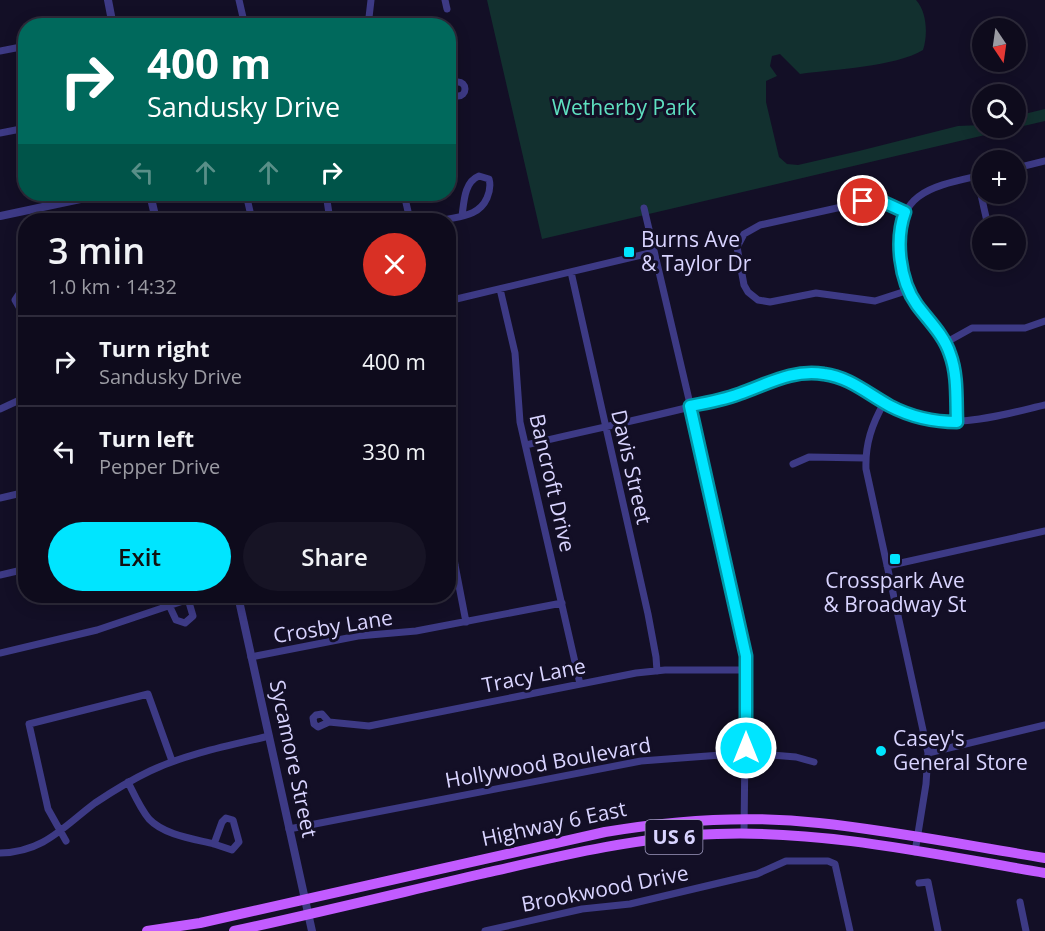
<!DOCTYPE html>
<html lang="en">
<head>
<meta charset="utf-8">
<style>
  :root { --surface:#0e0b1c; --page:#171425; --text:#f1f3f6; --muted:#9b9ba3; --line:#2e2b3b; --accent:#00e5ff }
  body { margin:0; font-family:"Open Sans",sans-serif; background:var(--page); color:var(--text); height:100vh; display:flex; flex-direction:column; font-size:22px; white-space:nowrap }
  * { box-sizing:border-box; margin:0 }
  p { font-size:20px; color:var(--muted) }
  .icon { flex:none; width:33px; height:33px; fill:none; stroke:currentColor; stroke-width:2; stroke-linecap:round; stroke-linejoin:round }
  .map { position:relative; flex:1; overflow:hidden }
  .details { position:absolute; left:18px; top:213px; width:438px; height:390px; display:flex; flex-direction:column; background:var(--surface); border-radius:24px; box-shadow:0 3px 15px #0003,0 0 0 2px var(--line) }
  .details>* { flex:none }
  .banner { position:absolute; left:18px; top:18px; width:438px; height:183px; border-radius:24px; box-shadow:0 3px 15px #0003,0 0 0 2px var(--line); background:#00695c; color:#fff; overflow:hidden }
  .needle { width:39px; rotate:167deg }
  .buttons { position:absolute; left:972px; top:18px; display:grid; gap:12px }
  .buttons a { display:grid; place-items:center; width:54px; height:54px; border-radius:50%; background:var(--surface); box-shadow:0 3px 15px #0003,0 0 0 2px var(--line); font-size:30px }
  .pin { position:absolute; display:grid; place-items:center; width:51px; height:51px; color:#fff; margin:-26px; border:3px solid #fff; border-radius:50%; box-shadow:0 2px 6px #0007 }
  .me { position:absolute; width:66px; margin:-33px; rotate:0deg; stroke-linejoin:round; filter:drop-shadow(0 0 4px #0008) }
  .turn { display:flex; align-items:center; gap:21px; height:126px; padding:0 30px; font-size:27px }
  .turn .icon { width:78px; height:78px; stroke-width:2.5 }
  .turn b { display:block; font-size:42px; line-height:51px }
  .lanes { display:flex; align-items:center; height:57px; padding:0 30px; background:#0003; justify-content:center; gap:30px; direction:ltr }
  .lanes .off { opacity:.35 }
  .round { display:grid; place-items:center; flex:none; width:63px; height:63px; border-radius:32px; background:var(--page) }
  .overview { display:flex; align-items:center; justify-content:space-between; height:102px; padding:0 30px }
  h1 { font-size:36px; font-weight:600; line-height:45px }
  .cta { display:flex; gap:12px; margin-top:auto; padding:12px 30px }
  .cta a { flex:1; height:69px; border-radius:36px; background:var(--accent); color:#111; font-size:24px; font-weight:600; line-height:69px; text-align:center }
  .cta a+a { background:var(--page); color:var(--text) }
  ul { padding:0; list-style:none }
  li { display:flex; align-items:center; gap:18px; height:90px; padding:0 30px; border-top:2px solid var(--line) }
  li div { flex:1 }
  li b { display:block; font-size:22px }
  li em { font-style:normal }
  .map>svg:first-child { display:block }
</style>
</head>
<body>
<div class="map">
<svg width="1045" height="931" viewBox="0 0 1045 931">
  <rect width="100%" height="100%" fill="#130f26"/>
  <path fill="#12302f" d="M487,0H916C927,12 928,35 923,50C895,67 834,69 800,74L780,54L772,56L770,66L777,76L766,81V102L779,157L787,164L798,165L859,151L958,126L982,125V128H1016V116L1045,109V121L542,239Z"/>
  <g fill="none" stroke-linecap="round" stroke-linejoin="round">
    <path stroke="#3d3a85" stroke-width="7" d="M239,0L245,26
      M445,0L447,9
      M368,26L371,0
      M0,51L26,46
      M451 89a7 7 0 1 1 14 0a7 7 0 1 1-14 0Z
      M0,133L26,128
      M1016,168L1045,161
      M977,177L988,226
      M44,194L47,206
      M246,194L252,220
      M326,194L330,220
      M404,194L410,220
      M644,208L718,523L746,656L744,834
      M905,211L889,203L873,200L760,225L744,234L737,247L744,285L748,292L758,300L770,302L816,293L875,301L909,290
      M444,220C461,216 479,216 487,198C490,191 491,186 489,179L479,176C464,182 464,202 462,216
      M571,272L648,614L656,657L657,671
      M500,289L515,353L520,422L580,684
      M26,294H19L15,300L19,307L26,308
      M448,301L654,252
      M945,343L972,328H1025L1045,321
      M884,403C872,424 865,444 866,469L928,753L926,784L915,852
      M0,409L26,397
      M957,422C956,400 958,375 950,354C943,333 925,319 914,300C905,285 903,268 901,251C894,191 935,186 982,175
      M526,445C592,429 659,416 725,398C754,390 781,372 812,373C845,373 866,395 894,408C944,433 994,417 1045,405
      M793,464L809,457L865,458
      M0,498L26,492
      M448,513L455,565L466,622
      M887,566L1045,531
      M0,575L26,569
      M169,605L176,620L185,623L193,616L188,599
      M0,653L97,630L198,596
      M251,657L358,636L416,631L562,603
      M322,714L329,722L318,727L314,724L313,718L316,715Z
      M329,722L369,726L636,673L665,670H747
      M928,753L1045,725
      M128,782C134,794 140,808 149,819C164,835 194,839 214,844
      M226,818L233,820L239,842L232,850L214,844L222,822Z
      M289,829L641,761L721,755H772L796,757L814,762
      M66,841L48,809L29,724L148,694L172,761
      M0,853C44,852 63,827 95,803C113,791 131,780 150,771C188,753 229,746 269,736
      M919,883L928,882L938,931
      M1020,902L1026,931
      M485,931L582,909L630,904L757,874L786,861H828L835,864L850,931"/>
    <path stroke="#3d3a85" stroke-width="8" d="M108,0L113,26
      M150,194L156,220
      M0,216L104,194
      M238,596L312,931"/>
    <path stroke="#c25bff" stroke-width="10" d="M147,931L200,923L605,832C675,820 747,815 819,823C895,831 970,846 1045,858
      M234,931C317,913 399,893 481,874C559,856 637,837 717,834C827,830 937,855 1045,873"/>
  </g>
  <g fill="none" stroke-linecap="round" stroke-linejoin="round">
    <defs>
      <path id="route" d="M746,748V656L690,406C706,403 723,400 739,394C768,384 792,369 824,374C849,377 868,394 890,406C911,417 933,422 957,422C956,400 958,375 950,354C944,335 928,320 917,305C899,280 895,239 905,212L881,201H863"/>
    </defs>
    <use href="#route" stroke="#0095a6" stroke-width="15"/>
    <use href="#route" stroke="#00e5ff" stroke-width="10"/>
  </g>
  <g fill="#00e5ff" stroke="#130f26" stroke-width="2">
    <rect x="623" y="246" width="12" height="12" rx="3"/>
    <rect x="889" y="553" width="12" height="12" rx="3"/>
    <circle cx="881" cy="751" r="6"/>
  </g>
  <g text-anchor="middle" stroke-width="6" stroke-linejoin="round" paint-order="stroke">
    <rect fill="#130f26" stroke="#9e99be" stroke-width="1.5" x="645.5" y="820" width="57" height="34" rx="4.5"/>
    <g font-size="20" font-weight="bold" fill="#d9d4ff">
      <text x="674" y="844">US 6</text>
    </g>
    <g font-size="21" fill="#5fe0c0" stroke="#130f26">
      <text x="624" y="115">Wetherby Park</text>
    </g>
    <g font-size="21" fill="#d9d4ff" stroke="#130f26" text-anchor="start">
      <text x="641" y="247">Burns Ave<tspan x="641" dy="24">&amp; Taylor Dr</tspan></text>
      <text x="895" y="588" text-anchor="middle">Crosspark Ave<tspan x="895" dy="24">&amp; Broadway St</tspan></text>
      <text x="893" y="746">Casey's<tspan x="893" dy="24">General Store</tspan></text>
    </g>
    <g font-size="21" fill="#d9d4ff" stroke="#130f26">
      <text transform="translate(631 467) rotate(77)" y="7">Davis Street</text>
      <text transform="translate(552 483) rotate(77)" y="7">Bancroft Drive</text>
      <text transform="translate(333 627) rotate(-9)" y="7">Crosby Lane</text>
      <text transform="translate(534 676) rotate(-11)" y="7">Tracy Lane</text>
      <text transform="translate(293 759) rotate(78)" y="7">Sycamore Street</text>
      <text transform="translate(548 763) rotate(-10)" y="7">Hollywood Boulevard</text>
      <text transform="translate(554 824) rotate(-12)" y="7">Highway 6 East</text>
      <text transform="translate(605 889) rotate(-11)" y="7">Brookwood Drive</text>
    </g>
  </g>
</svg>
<div class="buttons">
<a><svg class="needle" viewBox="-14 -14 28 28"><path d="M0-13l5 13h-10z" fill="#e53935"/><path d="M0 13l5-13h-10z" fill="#9b9ba3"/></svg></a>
<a><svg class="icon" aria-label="search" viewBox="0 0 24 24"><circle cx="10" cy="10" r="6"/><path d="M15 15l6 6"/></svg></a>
<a>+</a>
<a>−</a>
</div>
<div class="pin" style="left:863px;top:201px;background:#d93025"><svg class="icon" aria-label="arrive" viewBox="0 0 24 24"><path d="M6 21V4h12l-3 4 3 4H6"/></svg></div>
<svg class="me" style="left:746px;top:748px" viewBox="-20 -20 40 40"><circle r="17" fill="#00e5ff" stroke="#fff" stroke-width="3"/><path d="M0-11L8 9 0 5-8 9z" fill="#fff"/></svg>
<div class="banner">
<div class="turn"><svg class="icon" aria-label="right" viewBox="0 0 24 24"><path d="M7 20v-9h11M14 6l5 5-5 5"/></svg><div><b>400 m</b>Sandusky Drive</div></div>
<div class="lanes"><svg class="icon off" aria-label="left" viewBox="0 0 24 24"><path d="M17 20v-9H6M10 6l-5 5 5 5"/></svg><svg class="icon off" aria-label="ahead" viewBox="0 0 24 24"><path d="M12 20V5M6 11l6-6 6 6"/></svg><svg class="icon off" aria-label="ahead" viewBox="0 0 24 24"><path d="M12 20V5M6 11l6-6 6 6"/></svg><svg class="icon" aria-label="right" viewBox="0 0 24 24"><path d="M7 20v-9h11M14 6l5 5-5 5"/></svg></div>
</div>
<section class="details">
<div class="overview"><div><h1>3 min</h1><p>1.0 km · 14:32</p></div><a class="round" style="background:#d93025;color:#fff"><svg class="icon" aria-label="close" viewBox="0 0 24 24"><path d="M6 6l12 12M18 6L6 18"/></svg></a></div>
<ul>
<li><svg class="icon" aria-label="right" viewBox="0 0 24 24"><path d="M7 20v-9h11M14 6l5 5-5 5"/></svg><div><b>Turn right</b><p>Sandusky Drive</p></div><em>400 m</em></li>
<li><svg class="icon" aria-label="left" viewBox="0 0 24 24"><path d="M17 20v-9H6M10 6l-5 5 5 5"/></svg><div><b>Turn left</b><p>Pepper Drive</p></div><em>330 m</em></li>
</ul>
<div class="cta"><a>Exit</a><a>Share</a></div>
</section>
</div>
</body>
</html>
